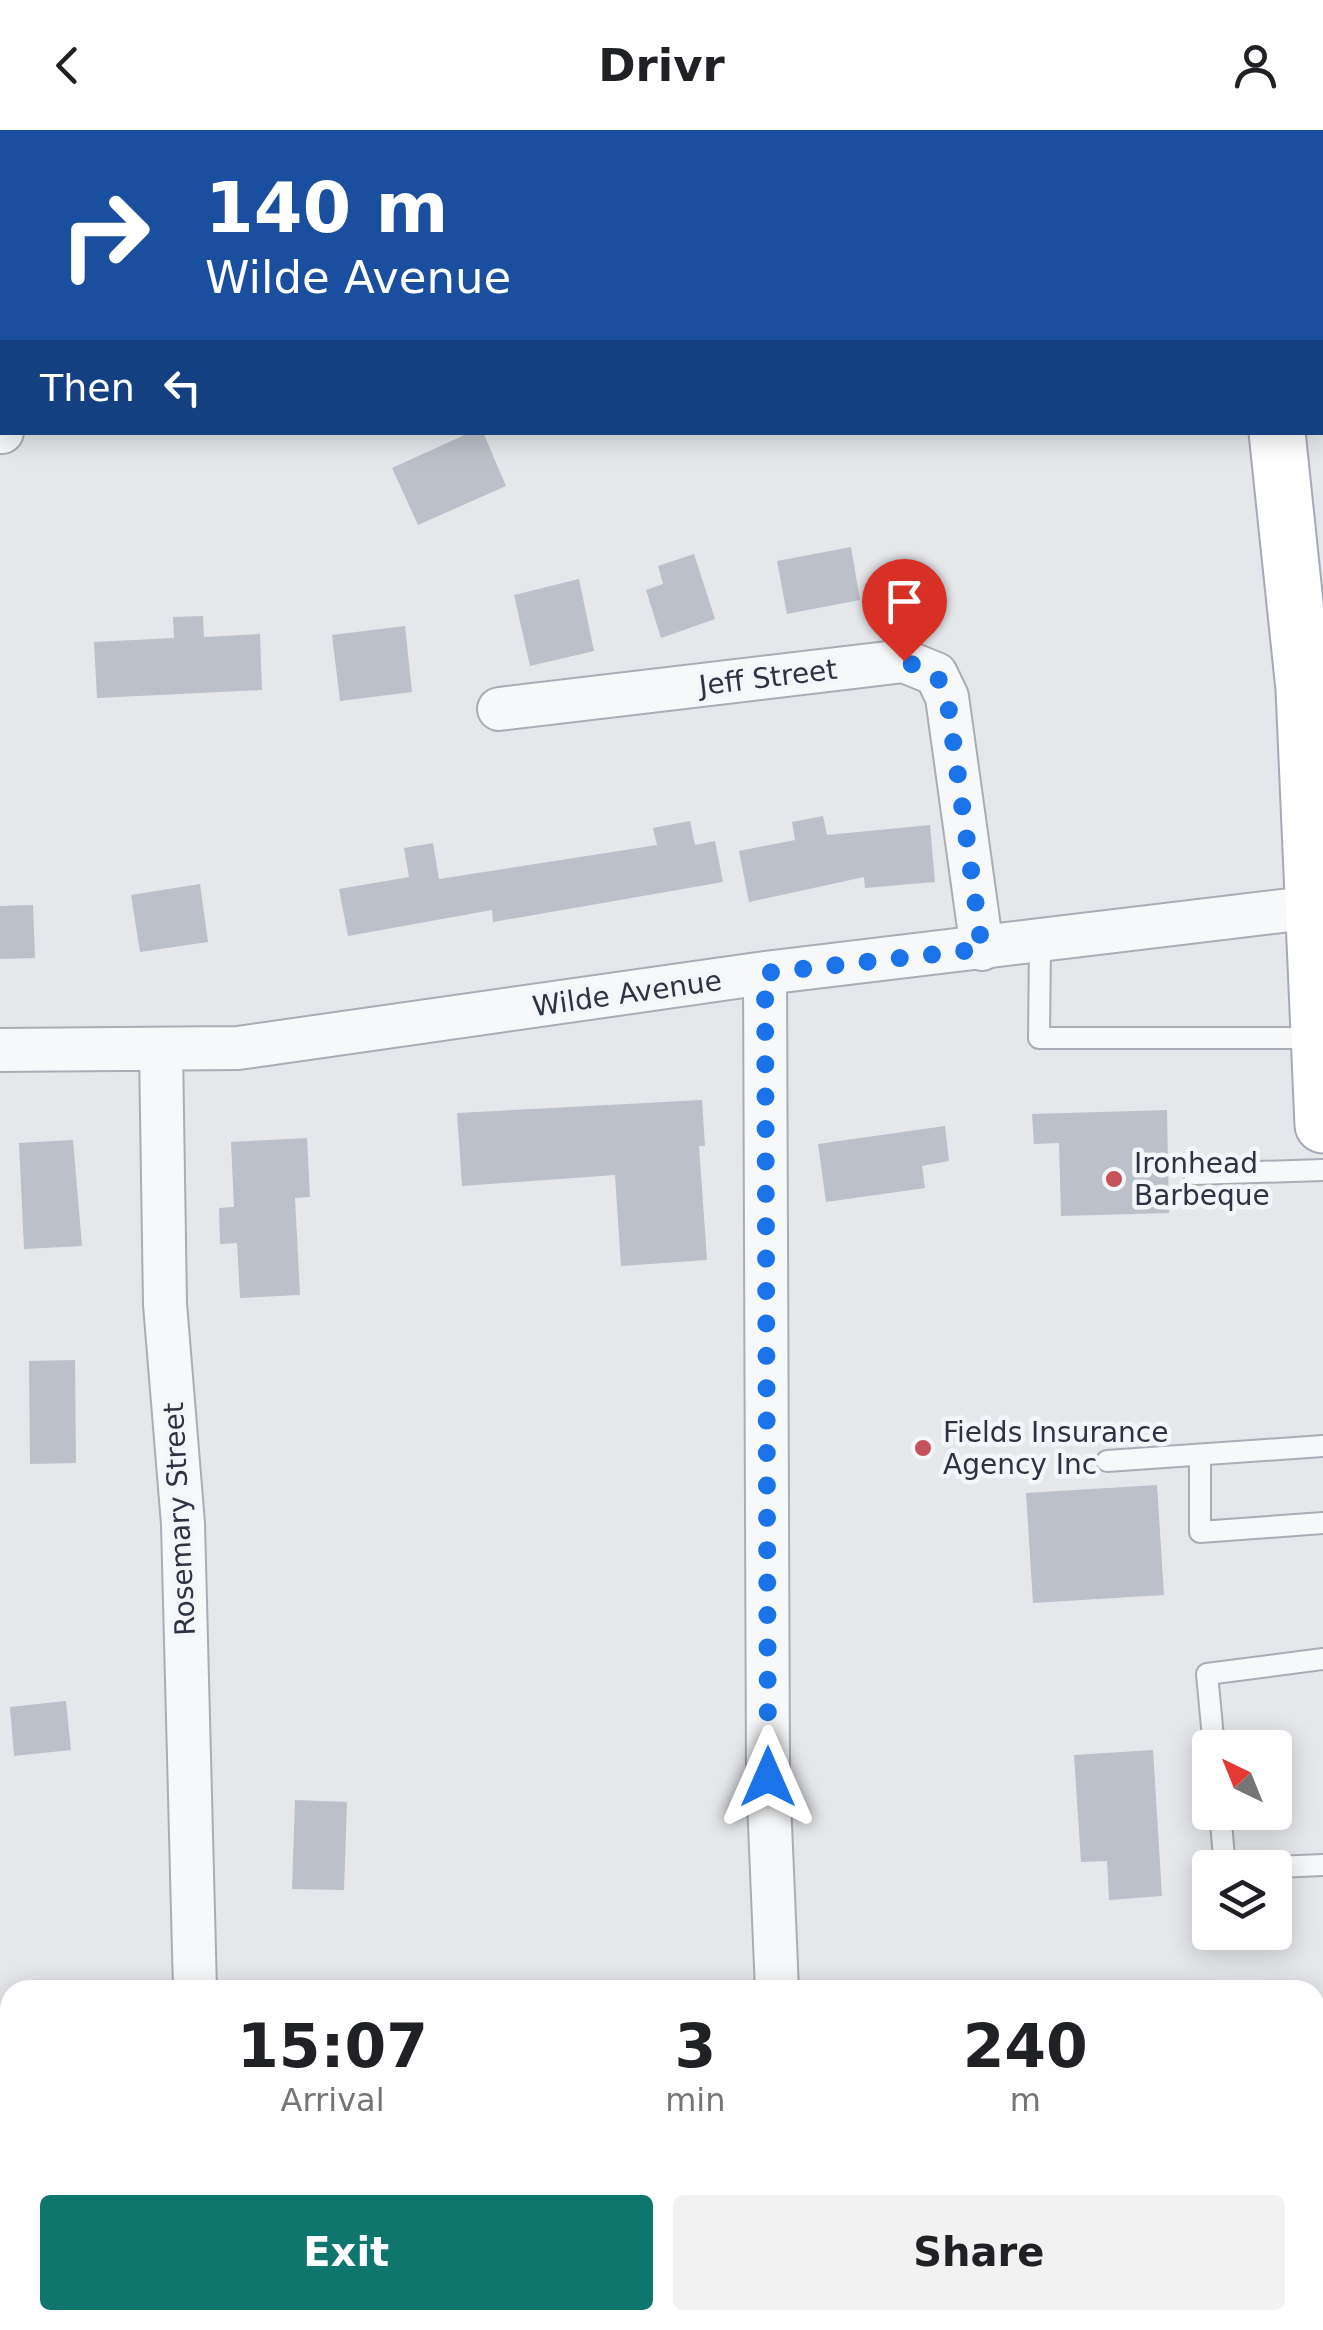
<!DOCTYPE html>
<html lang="en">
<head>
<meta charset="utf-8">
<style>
  :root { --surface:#fff; --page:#f2f2f2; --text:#202124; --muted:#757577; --accent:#0f766e }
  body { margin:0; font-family:"DejaVu Sans",sans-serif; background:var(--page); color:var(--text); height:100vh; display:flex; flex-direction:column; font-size:38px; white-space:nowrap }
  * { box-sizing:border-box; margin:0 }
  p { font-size:32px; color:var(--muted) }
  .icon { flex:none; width:55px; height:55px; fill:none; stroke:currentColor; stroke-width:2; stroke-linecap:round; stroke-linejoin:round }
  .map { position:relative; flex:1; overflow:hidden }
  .drawer { position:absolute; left:0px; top:1850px; width:1325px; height:350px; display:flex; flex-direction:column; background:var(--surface); border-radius:30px 30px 0 0; box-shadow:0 5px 25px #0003 }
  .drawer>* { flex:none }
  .banner { position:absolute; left:0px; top:0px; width:1325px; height:305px; box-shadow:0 5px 25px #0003; background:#1a4fa0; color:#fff; overflow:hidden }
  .needle { width:65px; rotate:317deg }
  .buttons { position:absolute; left:1192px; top:1600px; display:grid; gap:20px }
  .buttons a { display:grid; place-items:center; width:100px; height:100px; border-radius:10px; background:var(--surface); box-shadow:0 5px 25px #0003; font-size:50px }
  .pin { position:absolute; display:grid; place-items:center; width:85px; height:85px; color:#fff; margin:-102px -42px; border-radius:50% 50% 50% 0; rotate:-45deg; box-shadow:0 0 10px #0007 }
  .pin .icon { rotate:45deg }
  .me { position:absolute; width:110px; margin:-55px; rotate:0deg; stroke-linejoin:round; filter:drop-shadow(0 0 8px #0008) }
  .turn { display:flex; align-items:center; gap:35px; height:210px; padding:0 40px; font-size:45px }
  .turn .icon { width:130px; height:130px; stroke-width:2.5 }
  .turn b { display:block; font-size:70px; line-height:85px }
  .then { display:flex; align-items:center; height:95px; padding:0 40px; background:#0003; gap:20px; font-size:38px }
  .eta { display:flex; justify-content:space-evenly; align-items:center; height:170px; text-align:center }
  .eta b { font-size:60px; font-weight:800; line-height:70px }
  .cta { display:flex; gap:20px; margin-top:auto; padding:20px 40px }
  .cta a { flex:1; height:115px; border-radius:10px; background:var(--accent); color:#fff; font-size:40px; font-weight:800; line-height:115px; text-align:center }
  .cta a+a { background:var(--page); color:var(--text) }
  header { display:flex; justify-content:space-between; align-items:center; height:130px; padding:0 40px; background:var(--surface); font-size:45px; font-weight:800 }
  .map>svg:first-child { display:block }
</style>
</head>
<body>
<header><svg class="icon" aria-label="back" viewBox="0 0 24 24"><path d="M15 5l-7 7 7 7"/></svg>Drivr<svg class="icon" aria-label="person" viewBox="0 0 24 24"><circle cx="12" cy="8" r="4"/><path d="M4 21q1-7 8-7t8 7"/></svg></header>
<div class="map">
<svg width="1323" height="2200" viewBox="0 0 1323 2200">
  <rect width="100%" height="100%" fill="#e5e7eb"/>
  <path fill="#bcc0c8" d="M471,302H483L506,356L418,395L392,338Z
    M851,417L860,470L787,484L777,431Z
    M694,424L715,489L661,508L646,460L663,454L658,436Z
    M579,449L594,521L530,536L514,465Z
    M203,486L204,507L260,504L262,560L97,568L94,512L174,508L173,487Z
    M405,496L412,562L340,571L332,505Z
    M823,686L827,705L930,695L935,752L865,758L864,747L749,772L739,721L795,710L792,692Z
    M690,691L695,715L715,711L723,752L493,792L492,780L348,806L339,759L409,747L404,718L433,713L439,749L657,715L653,698Z
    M200,754L208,812L140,822L131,765Z
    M33,775L35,828L0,829V776Z
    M702,970L705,1016H699L707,1130L621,1136L615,1045L462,1056L457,983Z
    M1167,980L1169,1083L1061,1086L1059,1013L1034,1014L1032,984Z
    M945,996L949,1031L922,1036L925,1058L826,1072L818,1014Z
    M307,1008L310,1067L295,1068L300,1165L240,1168L237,1113L220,1114L219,1078L234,1077L231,1012Z
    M73,1010L82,1116L24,1119L19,1013Z
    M75,1230L76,1333L30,1334L29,1231Z
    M1157,1355L1164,1465L1033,1473L1026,1363Z
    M66,1571L71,1620L14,1626L10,1577Z
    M1153,1620L1162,1766L1109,1770L1107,1731L1081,1732L1074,1625Z
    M295,1670L347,1672L344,1760L292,1759Z"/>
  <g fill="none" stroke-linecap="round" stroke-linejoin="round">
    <defs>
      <path id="service" d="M1322,253H1323
        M1040,812L1039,908H1317
        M1194,1044L1323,1040
        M1200,1325V1402L1323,1393
        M1107,1331L1323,1316
        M1214,1618L1207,1544L1323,1529
        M1220,1682L1225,1738
        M1250,1738L1323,1735"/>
      <path id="minor" d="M536,0L537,2
        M957,2L964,0
        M0,302H2
        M499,579L904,531L936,544L947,567L982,819
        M765,843L768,1647L777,1860
        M161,919L165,1174L183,1394L195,1860
        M0,920L238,918L765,843L1323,776
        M1315,2173L1323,2172
        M211,2190V2200
        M878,2190H969
        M642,2200L807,2190"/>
      <path id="primary" d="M1173,0L1174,2
        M1252,0L1253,2
        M1277,302L1304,559L1323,995"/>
    </defs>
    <use href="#service" stroke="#aaadb5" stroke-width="24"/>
    <use href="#minor" stroke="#aaadb5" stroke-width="46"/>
    <use href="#primary" stroke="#a4aab7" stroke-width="59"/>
    <use href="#service" stroke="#f7f8fa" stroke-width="20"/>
    <use href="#minor" stroke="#f7f8fa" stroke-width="42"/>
    <use href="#primary" stroke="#fff" stroke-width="55"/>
  </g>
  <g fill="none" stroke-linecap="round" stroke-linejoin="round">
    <path stroke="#1a73e8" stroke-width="18" stroke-dasharray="0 32.4" d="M768,1647L765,843L982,819L947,567L936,544L904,531"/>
  </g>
  <g fill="#c8525a" stroke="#f4f6f9" stroke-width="4">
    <circle cx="1114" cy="1049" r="10"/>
    <circle cx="923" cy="1318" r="10"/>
  </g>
  <g text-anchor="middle" stroke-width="9" stroke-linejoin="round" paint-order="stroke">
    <g font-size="28" fill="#2d3343" stroke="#f4f6f9">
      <text transform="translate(768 547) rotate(-7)" y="10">Jeff Street</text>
      <text transform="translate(627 863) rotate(-8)" y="10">Wilde Avenue</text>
      <text transform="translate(179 1389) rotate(-93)" y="10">Rosemary Street</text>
    </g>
    <g font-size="28" fill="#2d3343" stroke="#f4f6f9" text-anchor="start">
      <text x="1134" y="1043">Ironhead<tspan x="1134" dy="32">Barbeque</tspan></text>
      <text x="943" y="1312">Fields Insurance<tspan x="943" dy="32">Agency Inc</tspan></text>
    </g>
  </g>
</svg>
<div class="buttons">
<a><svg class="needle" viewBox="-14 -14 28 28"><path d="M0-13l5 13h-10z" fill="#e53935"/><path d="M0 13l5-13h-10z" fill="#757577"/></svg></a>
<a><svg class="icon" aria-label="layers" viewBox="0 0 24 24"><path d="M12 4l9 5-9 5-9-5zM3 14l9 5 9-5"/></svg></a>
</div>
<div class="pin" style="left:904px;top:531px;background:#d93025"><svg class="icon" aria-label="arrive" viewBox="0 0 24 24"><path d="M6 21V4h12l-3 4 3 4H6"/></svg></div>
<svg class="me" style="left:768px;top:1647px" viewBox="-20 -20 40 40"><path d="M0-17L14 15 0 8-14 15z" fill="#1a73e8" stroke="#fff" stroke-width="4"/></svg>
<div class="banner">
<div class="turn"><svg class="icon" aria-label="right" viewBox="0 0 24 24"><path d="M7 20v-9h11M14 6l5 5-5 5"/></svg><div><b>140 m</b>Wilde Avenue</div></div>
<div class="then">Then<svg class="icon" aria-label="left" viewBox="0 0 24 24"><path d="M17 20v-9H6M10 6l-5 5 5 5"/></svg></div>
</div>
<section class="drawer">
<div class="eta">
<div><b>15:07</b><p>Arrival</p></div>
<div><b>3</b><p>min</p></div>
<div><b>240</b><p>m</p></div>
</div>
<div class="cta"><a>Exit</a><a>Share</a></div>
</section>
</div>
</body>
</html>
